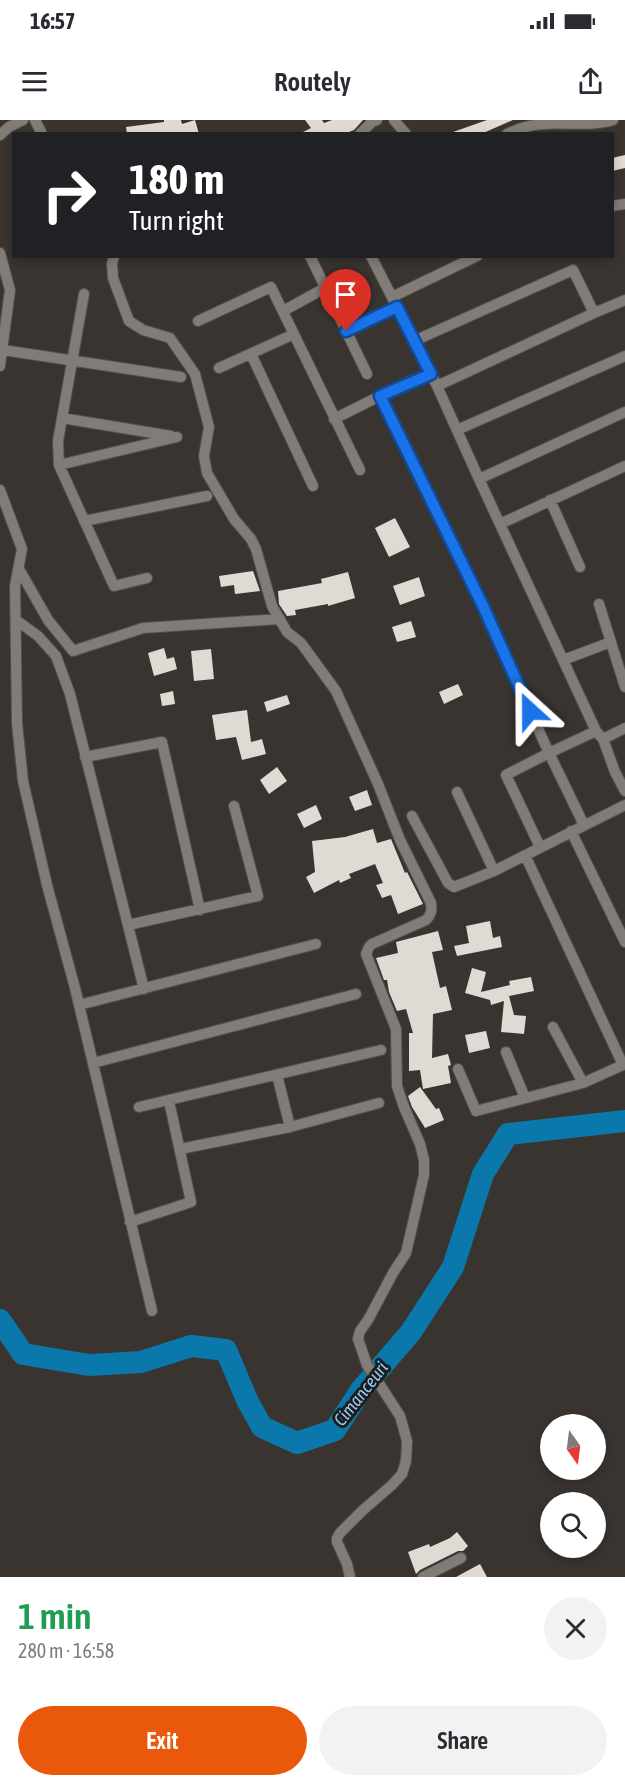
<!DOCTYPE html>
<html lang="en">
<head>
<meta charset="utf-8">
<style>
  :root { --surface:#fff; --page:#f2f2f3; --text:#2b2b33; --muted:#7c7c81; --accent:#ea580c }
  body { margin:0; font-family:"Asap Condensed",sans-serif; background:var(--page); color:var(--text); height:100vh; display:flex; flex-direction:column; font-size:22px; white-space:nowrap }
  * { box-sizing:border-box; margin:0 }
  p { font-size:20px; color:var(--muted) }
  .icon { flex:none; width:33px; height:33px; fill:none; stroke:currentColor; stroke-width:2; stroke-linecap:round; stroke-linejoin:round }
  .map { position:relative; height:1457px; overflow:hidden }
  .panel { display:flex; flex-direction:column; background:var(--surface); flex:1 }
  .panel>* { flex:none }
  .top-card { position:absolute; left:12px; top:12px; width:602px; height:126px; border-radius:0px; box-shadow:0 3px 9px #0003; background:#202124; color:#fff; overflow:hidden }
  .needle { width:39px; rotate:166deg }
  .tools { position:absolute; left:540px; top:1294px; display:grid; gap:12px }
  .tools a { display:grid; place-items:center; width:66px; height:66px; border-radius:50%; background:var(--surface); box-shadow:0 3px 9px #0003; font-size:30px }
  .pin { position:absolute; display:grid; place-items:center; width:51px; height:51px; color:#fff; margin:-62px -26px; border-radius:50% 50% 50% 0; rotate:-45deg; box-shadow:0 0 6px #0007 }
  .pin .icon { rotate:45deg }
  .me { position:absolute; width:66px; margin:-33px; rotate:336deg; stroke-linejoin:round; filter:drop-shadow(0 0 4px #0008) }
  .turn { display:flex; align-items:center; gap:21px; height:126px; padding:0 18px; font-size:27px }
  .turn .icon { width:78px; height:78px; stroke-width:2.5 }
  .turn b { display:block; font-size:42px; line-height:51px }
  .round { display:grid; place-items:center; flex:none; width:63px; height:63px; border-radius:32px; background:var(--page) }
  .head { display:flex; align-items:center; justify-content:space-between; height:102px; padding:0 18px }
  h1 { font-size:36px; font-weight:600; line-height:45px; color:#1e9e55 }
  .button { display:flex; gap:12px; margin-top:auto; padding:12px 18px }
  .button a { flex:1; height:69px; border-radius:36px; background:var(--accent); color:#fff; font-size:24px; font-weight:600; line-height:69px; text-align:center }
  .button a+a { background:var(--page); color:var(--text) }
  .status { display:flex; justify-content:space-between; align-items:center; height:42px; padding:0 30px; background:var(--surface); direction:ltr }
  .status svg { height:16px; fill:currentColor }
  header { display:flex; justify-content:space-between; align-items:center; height:78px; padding:0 18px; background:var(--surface); font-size:27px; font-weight:600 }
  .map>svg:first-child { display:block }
</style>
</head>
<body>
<div class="status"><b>16:57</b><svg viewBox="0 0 49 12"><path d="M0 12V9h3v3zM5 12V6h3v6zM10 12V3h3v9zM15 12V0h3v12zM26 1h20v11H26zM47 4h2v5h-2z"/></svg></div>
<header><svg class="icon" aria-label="menu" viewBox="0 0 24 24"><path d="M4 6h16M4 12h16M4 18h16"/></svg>Routely<svg class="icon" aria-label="share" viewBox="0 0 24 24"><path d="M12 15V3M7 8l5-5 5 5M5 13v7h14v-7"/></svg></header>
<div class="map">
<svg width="625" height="1457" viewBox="0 0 625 1457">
  <rect width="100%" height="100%" fill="#393430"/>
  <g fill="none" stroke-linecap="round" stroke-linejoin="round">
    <path stroke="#0a78aa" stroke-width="22" d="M0,1200L23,1234L89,1245L141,1242L191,1226L226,1230L247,1280L262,1307L297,1323L335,1310L361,1270L411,1212L453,1147L483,1054L508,1014L625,1001"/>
  </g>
  <path fill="#dfdad4" d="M164,0H181L182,4L195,0L199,14H127L126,7L164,2Z
    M305,0H322L324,3L332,0H363L354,10L344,14H299L311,8Z
    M487,0H513L481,14H453V12Z
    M625,35V48L612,51V38Z
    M395,398L410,427L389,437L375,408Z
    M253,451L260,471L235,474L234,465L221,467L219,456Z
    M348,452L355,478L328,486V484L295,490L296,495L287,496L279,484L278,471L322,463L321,459Z
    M419,457L425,476L400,485L393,466Z
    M411,501L416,517L397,522L392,507Z
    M164,528L167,539L174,537L177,549L154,556L148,533Z
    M211,529L214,559L194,561L191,531Z
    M458,564L463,575L444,584L439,572Z
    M173,571L175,584L162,586L160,574Z
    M287,575L290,584L267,592L264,582Z
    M247,590L251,622L262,619L266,634L242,640L236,617L216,620L212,595Z
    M277,647L287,661L269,674L260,660Z
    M367,670L372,685L355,691L349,677Z
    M316,685L322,699L304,708L297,694Z
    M373,709L377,723L391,719L405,753L407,752L423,784L398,794L391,775L382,778L376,765L383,763L375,744L349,754L351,758L340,763L339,760L314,773L306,757L315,752L312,721L345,717Z
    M490,801L493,818L500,816L502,827L457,836L454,826L469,823L466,806Z
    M438,811L443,830L432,832L440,868L446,866L452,890L433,894L432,938L448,934L451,945L448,946L451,963L423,969L420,950L409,951V913H413L406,889L397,891L389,872L387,860H384L376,838L398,833L396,822Z
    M472,848L486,852L481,872L510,865L509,861L531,857L534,871L509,876L514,895L526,896L524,914L501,912L504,881L491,885L490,880L465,873Z
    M486,911L490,928L469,933L465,915Z
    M420,967L436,989L439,988L444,1000L425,1008L412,987L408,976Z
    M457,1412L468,1426L463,1431H458L420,1450L416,1454L408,1432L429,1424L430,1427L450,1418Z
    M480,1444L487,1457H456Z"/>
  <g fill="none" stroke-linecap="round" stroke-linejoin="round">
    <defs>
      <path id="street" d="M35,0L42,14
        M394,0L406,14
        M360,14L372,2L377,0
        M507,14C519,8 530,5 543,4C566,2 590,7 613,0
        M0,15L9,7L23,0
        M612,86L625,84
        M0,133L10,170L0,246
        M114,136L112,144L113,158L129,201L143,210L170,218L195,254L209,307L204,336L207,353L234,399L251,419L256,429L272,486L287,512L301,523L336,571L378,664L400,720L431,783C432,791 431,795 426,800L372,824L369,827L366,834L396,909L397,966L404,987L420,1024L424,1040V1055L406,1133L393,1153L368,1200L360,1211L358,1219L367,1245L400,1296L407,1321L406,1341L402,1354L392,1365L363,1390L340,1413L337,1418V1422L347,1444L350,1457
        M310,136L367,254
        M371,136L437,266L479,359L596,611L603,619L615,652L625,671
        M84,174L58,321L59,345L114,466L147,458
        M392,177L477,136
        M283,191L325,168
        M594,193L625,180
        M198,201L271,167L360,350
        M346,211L397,187
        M414,221L573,150L594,193L437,266
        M3,230L181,257
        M251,234L313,366
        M219,248L294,214
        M380,276L483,486L549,633L584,705
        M62,298L171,316
        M334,299L380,276L431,254
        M457,310L625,236
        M59,345L177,317
        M479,359L625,292
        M0,370L22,429L15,466L17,603L23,661L47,765L75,868L152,1191
        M550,380L580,447
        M84,401L207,376
        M500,404L625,346
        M19,449L48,500L73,531L143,508L280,499
        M599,484L625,567
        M16,500L38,516L56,536L70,574L144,869
        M563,540L611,522
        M603,619L625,608
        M85,637L162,622L200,790
        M457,672L494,751
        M412,696L448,763L454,767L494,751L625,685
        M571,711L625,822
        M540,727L506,655L549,633L596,611
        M525,735L623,945
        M128,805L258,776L234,686
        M79,885L316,824
        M553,907L583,963
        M506,932L525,978
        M93,943L356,874
        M458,949L476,991L583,963L625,944
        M277,955L290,1007
        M139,987L381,930
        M180,1029L290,1007L379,983
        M130,1102L191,1082L169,981
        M423,1457L461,1438"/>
    </defs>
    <use href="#street" stroke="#54514d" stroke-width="12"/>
    <use href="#street" stroke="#817c77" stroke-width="10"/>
  </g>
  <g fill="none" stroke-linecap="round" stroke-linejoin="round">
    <defs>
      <path id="route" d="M346,211L397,187L431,254L380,276L483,486L530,591"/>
    </defs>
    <use href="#route" stroke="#114b97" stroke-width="15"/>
    <use href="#route" stroke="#1a73e8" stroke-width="10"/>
  </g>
  <g text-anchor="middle" stroke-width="6" stroke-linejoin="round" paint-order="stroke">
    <g font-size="18" font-style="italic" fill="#8fcff9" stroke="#1f1c1b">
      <text transform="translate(361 1274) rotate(-52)" y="6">Cimanceuri</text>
    </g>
  </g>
</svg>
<div class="tools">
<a><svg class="needle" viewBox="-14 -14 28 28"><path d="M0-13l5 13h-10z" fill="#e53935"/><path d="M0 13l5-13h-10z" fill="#7c7c81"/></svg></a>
<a><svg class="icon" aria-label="search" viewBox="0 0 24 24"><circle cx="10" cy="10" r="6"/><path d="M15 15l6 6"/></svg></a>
</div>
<div class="pin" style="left:346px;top:211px;background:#d93025"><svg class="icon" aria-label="arrive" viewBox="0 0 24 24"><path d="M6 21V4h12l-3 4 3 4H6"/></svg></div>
<svg class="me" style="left:530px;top:591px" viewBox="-20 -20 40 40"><path d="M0-17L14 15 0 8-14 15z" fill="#1a73e8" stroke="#fff" stroke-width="4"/></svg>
<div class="top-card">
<div class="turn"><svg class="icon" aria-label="right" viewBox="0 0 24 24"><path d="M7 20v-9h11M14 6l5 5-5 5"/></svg><div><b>180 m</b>Turn right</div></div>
</div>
</div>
<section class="panel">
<div class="head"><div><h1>1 min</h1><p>280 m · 16:58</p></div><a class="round"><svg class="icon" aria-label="close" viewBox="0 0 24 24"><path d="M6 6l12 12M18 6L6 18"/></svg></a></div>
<div class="button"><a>Exit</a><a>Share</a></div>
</section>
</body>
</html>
